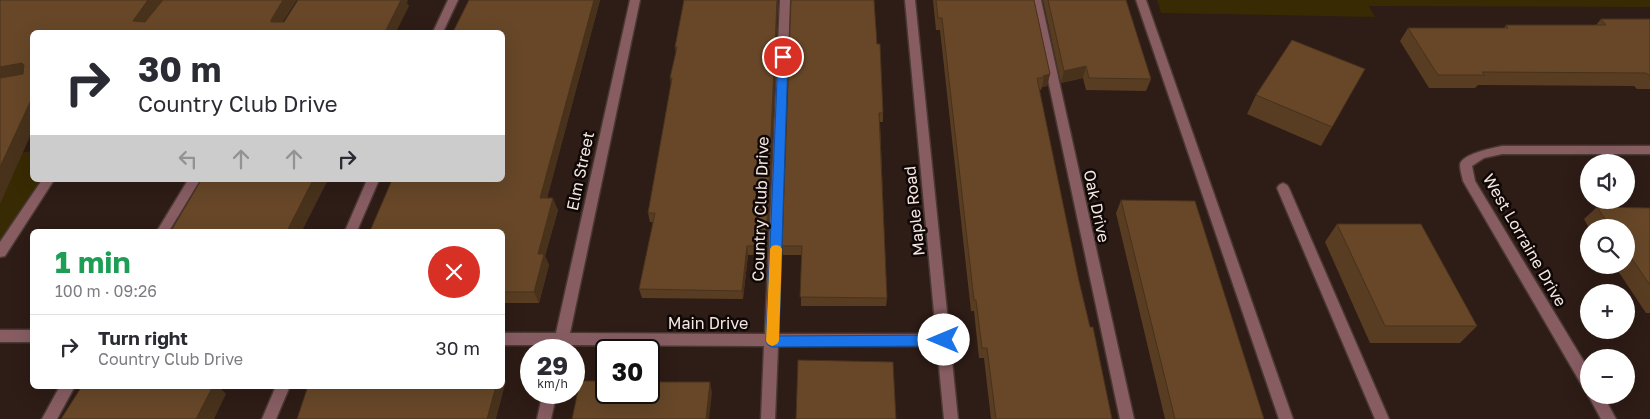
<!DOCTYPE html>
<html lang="en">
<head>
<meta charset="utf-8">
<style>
  :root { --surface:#fff; --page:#f2f2f3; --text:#2b2b33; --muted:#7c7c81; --line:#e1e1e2 }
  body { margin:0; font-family:"Golos Text",sans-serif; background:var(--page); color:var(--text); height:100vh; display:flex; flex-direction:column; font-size:19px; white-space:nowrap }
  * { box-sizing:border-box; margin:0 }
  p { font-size:16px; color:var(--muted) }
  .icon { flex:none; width:28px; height:28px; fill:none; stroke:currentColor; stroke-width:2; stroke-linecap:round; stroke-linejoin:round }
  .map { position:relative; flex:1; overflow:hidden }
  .side { position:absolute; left:30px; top:229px; width:475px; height:160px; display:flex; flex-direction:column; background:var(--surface); border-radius:8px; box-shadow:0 5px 20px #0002 }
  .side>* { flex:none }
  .hud { position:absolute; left:30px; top:30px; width:475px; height:152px; border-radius:8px; box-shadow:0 5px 20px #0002; background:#fff; color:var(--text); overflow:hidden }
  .fabs { position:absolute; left:1580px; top:154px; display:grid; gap:10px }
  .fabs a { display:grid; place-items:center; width:55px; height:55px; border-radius:50%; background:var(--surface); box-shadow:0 5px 20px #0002; font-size:25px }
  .speed { position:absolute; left:520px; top:339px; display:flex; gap:10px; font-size:25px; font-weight:700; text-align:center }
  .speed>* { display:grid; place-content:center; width:65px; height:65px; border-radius:50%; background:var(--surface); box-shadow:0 5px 20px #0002; line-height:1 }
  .speed small { font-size:12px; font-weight:400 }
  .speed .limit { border:2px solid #111; border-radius:8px; background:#fff; color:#111 }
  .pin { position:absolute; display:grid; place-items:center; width:42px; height:42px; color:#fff; margin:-21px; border:2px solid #fff; border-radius:50%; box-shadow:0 1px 5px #0007 }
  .me { position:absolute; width:55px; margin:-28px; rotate:270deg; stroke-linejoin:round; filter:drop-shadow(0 0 4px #0008) }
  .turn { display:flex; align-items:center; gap:18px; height:105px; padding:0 25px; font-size:22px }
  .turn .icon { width:65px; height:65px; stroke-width:2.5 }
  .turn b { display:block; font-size:35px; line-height:42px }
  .lanes { display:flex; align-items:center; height:48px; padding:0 25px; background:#0003; justify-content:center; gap:25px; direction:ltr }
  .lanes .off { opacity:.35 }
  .round { display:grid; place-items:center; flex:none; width:52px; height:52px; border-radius:26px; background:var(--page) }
  .headline { display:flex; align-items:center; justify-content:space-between; height:85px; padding:0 25px }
  h1 { font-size:30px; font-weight:700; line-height:38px; color:#1e9e55 }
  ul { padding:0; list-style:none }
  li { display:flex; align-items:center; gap:15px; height:65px; padding:0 25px; border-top:1px solid var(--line) }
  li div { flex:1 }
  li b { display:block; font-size:19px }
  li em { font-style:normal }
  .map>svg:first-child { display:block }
</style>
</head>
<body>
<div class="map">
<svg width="1650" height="419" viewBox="0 0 1650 419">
  <rect width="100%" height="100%" fill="#2e1c16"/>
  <path fill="#382b03" d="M1157,0H1650V7L1369,6L1375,17L1161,13Z
    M32,151V180H41L0,240V157Z"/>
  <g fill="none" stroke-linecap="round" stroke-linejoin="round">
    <defs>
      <path id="service" d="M1136,0H1146L1293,419H1279Z
        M1283,183L1287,185L1289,188L1389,419H1375L1277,188L1279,185Z"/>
      <path id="minor" d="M448,0H458L443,32H433Z
        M630,0H640L570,333L765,334L780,0H790L778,334H936L905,0H915L958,419H944L937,346H778L775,419H761L764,346L567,345L566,350H552L553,345H502V333H556Z
        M1031,0H1041L1134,419H1120Z
        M1502,146H1650V154H1502L1484,158L1472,166L1475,181L1589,370V390L1584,389L1463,181C1462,176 1460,170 1460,165C1461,154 1493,148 1502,146Z
        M42,180H54L5,256L0,257V242Z
        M188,180H200L169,231H157Z
        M367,180H379L357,231H345Z
        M0,330H32V342H0Z
        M60,386H75L57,419H42Z
        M276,386H290L276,419H262Z
        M543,392H557L551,419H537Z
        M1589,393V395H1603L1616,419H1601L1588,395Z"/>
    </defs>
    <use href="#service" stroke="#4a3833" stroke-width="3"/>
    <use href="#minor" stroke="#4a3833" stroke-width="3"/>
    <use href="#service" fill="#875d62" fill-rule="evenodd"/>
    <use href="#minor" fill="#875d62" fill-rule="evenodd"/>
  </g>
  <path fill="#593d22" d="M469,0H600L547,198L558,210L545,256L549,265L539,303H502V180Z
    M684,0H778L767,255H748L743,299L642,298L639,289L653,222H650L648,213L671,84L670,78L676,53L675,47Z
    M791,0L883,113V122H880L887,298L886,306H801V255H783L782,246Z
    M933,0H1034L1050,74L1047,86L1042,87L1041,90H1039L1079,281L1112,419H991L984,358H979L974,311H971L940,30H936Z
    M1043,0H1126L1151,79L1146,91L1086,90L1083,78L1061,83Z
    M1601,19H1650V89H1637L1634,86L1478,85L1475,88H1429L1400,41L1408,28H1504L1506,25H1596Z
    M1256,95L1332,127L1321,146L1247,114Z
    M1121,200L1264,419H1165L1116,213Z
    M1597,207L1650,208V313H1646L1614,265H1626V228H1589L1584,219Z
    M1337,224L1477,326L1460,343H1370L1325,242Z"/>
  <path fill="#48321c" d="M148,0H165L141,32L133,21Z
    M283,0H297L277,31L271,22V20Z
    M401,0H408L407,3L409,6L396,32H385Z
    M594,0H600L544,210L540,198Z
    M777,0H778L767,255L766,246Z
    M22,63L32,74L0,81V67Z
    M1086,66L1083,78L1061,83L1064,71Z
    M1050,74L1047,86L1042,87L1044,78L1043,76Z
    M32,98V132L0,204V167Z
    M313,180H328L302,231H287Z
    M553,198L558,210L545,256L549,265L539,303L534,292L538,254Z
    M747,246L748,255L743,299L742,291Z
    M502,373L506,381L496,419H487L496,386H502Z
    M710,382L712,393L709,419H706Z
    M213,386H218L226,394L214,419H196Z"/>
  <path fill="#674728" stroke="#48321c" d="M0,0H148L133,21L145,22L163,0H283L271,20V22H284L298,0H401L385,32H32V98L0,167V78L23,74L24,65L22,63L0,67Z
    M469,0H594L540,198H553L538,254H544L534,292H502V231H370L392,180H502V32H453Z
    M684,0H777L766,246H747L742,291L639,289L655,213H648L672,78H670L677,47H675Z
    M791,0H874L877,44H880L883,113H879L887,298L800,297L802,246H782Z
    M936,0H1034L1050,74L1043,76L1044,78H1037L1079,281L1090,327H1093L1112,419H996L987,348H982L976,300H974L942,18H938Z
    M1048,0H1126L1151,79L1089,78L1086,66L1064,71Z
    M1601,19H1650V76L1646,73L1482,72L1485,75H1438L1408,28H1508L1506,25H1606Z
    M1292,40L1365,69L1332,127L1256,95Z
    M201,180H313L287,231H171Z
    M1121,200L1195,201L1264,419H1175Z
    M1597,207L1650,208V285L1626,250V228H1611Z
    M1337,224H1421L1477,326H1385Z
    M798,360L893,362L896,419H796Z
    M580,381H606V392H649V382H710L706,419H572Z
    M82,386H213L196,419H61Z
    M308,386H496L487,419H297Z"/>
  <path fill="#1a73e8" stroke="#114b97" d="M783,54L788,57L779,336L944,335L949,337L950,340L949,344L944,346L772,347L768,345L766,341L778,57Z"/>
  <path fill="#f59e0b" d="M776,245L780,246L782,249L779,341L777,344L772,346L768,344L766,341L770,249L772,246Z"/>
  <g text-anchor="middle" stroke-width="5" stroke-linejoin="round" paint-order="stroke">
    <g font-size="16" fill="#f4e7e2" stroke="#100806">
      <text transform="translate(580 171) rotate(-78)" y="6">Elm Street</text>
      <text transform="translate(1097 206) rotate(78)" y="6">Oak Drive</text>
      <text transform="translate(760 209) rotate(-88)" y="6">Country Club Drive</text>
      <text transform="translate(914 211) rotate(-96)" y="6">Maple Road</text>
      <text transform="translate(1525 240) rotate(60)" y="6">West Lorraine Drive</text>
      <text x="708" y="329">Main Drive</text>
    </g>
  </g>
</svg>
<div class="fabs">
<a><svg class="icon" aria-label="sound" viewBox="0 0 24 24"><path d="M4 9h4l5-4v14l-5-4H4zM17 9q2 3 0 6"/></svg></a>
<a><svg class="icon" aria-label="search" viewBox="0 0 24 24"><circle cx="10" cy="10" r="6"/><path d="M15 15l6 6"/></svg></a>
<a>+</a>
<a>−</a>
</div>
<div class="speed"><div>29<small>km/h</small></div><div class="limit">30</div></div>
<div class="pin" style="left:783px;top:57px;background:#d93025"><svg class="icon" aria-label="arrive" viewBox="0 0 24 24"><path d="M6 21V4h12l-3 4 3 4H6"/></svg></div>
<svg class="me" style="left:944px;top:340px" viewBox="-20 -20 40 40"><circle r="19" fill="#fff"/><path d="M0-13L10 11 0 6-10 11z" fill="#1a73e8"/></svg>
<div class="hud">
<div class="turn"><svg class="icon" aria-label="right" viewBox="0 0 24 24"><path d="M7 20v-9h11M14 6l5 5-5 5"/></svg><div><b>30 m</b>Country Club Drive</div></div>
<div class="lanes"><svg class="icon off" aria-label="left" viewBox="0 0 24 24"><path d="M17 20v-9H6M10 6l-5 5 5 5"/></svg><svg class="icon off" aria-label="ahead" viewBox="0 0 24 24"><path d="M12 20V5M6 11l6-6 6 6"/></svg><svg class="icon off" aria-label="ahead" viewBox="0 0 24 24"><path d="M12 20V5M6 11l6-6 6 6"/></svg><svg class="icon" aria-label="right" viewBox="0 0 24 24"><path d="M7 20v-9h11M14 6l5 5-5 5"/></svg></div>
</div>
<section class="side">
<div class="headline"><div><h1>1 min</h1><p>100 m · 09:26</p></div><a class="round" style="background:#d93025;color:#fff"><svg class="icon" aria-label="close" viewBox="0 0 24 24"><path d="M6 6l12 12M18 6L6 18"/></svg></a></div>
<ul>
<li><svg class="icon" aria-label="right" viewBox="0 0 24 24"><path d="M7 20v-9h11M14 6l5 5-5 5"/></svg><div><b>Turn right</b><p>Country Club Drive</p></div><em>30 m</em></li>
</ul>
</section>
</div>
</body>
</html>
